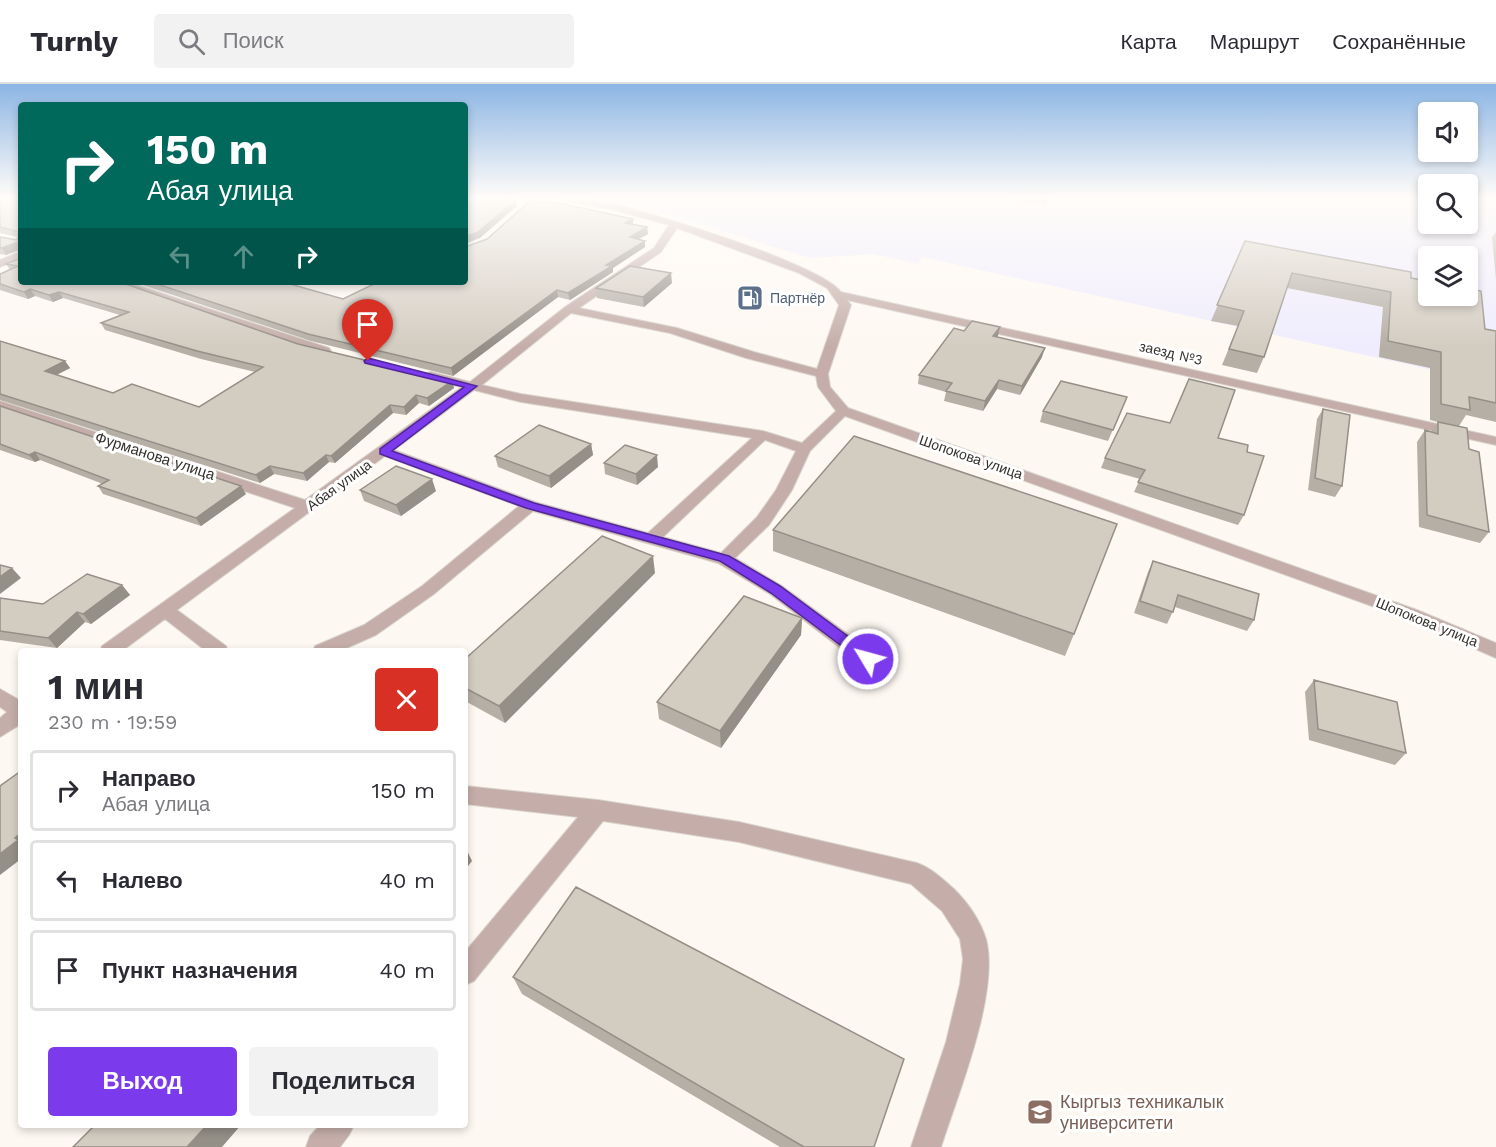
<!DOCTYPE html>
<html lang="ru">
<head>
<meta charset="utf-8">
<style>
  :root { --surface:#fff; --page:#f2f2f3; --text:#2b2b33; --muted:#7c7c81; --line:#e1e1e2; --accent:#7c3aed }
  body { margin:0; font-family:"Work Sans",sans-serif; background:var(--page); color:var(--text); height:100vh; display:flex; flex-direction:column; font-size:22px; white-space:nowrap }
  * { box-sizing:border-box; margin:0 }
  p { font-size:20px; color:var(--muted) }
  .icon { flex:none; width:33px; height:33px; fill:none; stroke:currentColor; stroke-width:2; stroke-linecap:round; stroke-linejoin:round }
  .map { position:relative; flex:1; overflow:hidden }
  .panel { position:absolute; left:18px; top:564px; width:450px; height:480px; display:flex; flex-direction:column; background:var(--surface); border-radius:6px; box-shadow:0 3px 9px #0003 }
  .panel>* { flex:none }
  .banner { position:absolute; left:18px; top:18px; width:450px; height:183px; border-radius:6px; box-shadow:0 3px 9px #0003; background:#00695c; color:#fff; overflow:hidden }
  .buttons { position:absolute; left:1418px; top:18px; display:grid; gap:12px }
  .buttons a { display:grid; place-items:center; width:60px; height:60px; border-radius:6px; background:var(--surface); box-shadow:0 3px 9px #0003; font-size:30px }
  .pin { position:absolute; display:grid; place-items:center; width:51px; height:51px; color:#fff; margin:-62px -26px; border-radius:50% 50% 50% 0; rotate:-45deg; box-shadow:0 0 6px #0007 }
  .pin .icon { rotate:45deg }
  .me { position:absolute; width:66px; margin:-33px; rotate:307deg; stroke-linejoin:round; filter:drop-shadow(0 0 4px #0008) }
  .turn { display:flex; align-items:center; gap:21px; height:126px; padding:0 30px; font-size:27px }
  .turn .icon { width:78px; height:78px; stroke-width:2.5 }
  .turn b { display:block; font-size:42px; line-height:51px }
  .lanes { display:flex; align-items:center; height:57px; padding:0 30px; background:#0003; justify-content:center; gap:30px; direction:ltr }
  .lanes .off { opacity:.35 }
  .round { display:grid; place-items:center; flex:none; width:63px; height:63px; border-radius:6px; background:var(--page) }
  .head { display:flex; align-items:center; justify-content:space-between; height:102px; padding:0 30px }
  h1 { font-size:36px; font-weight:700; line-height:45px }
  .cta { display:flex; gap:12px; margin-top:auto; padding:12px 30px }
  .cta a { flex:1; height:69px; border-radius:6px; background:var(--accent); color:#fff; font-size:24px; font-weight:700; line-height:69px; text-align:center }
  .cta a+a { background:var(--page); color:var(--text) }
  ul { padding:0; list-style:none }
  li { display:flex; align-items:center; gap:18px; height:81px; margin:0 12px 9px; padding:0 18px; border:3px solid var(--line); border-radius:6px }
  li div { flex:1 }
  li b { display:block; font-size:22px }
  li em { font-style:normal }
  header { display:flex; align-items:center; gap:36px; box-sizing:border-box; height:84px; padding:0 30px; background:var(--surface); border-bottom:2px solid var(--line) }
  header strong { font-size:28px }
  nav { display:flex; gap:33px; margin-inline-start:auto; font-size:21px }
  .search { width:420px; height:54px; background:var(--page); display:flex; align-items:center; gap:15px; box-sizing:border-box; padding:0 21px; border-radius:6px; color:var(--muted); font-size:22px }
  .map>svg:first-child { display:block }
</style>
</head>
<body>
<header>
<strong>Turnly</strong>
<div class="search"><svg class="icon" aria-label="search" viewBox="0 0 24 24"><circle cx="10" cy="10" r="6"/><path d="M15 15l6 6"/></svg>Поиск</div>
<nav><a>Карта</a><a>Маршрут</a><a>Сохранённые</a></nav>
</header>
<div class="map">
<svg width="1496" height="1063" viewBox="0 0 1496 1063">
  <rect width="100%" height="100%" fill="#fef8f2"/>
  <path fill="#efecfe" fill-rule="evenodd" d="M608,114H1428V140H1467V114H1496V300L922,173L918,180L874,170L810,174L619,115ZM1428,172H1467V212H1428Z"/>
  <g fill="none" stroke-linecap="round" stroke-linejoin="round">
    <defs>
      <path id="minor" d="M558,114C576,114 594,116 612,120C653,129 820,180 841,208L1496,353V361L847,216L851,221L828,290L830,303L848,324L1417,526L1496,559V574L1405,534L845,332L810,367L792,406L769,441L735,474L782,502L875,570L877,575L875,580L868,582L861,580L770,510L718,479L533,427L434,510L376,551L340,567H313L315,562L364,541L422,502L519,422L385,372L177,526L226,562L228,567H206L165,535L122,567H100L102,562L295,424L0,325V317L305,416L462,303L427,295L425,292L427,289L431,288L470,298L565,223L654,164L669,141L610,125L562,117ZM677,144L799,189L827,204L839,221L817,285L754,268L677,244L579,224L661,168ZM571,229L670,249L746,274L816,292L818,303L836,327L802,359L763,347L521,310L482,301ZM474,306L521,318L752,354L648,449L535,418L394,366ZM765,356L796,367L776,406L757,433L721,469L663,453Z
        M21,167V174L0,183V176Z
        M111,198H127L329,264L331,267L325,271L321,270Z
        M0,605L21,617V640L0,653V634L7,628L0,623Z
        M465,702L598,716L739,738L917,779C931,784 943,795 954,805C968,819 980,836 986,855C1000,908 958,1010 941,1063H911L946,958L960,900L963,875L960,855L942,827L911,800L739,758L603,737L474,897L465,901V868L578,733L465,720Z
        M320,1041H354L349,1051L340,1063H306L310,1052Z"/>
    </defs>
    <use href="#minor" stroke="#d9d4ce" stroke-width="2"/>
    <use href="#minor" fill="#c5aea9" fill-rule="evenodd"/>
  </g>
  <path fill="#b5afa6" d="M0,114H21V170L19,166L6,171L0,170V153L17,156L18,153L0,149Z
    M1004,114H1050L1044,121Z
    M633,135V140L647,143L648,150L638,155L645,163L613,184V188L570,216L558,213L453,292L311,257L134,198H283L343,215Z
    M1496,148V195L1492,153Z
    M1245,157L1411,194L1485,245L1496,247V338L1466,331L1459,342L1469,365L1489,448L1480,459L1419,443L1417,358L1425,346L1431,348L1438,338L1430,336V284L1379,273L1383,223L1287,204L1264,273L1257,289L1222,281L1238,242L1211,237Z
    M21,174L298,260L452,297L454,304L429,322L419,319L406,331L393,329L335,379L329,378L307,397L274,390L260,399L0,316V257L65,277L70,284L57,291L113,309L199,323L255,288L201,275L105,246L101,239L120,231L63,214L53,218L35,212L28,215L0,206V190L10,186L6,180Z
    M672,199L644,223L597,214L596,204Z
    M997,253L1042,273L1020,311L997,305L983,327L944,317L946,308L918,300L919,291Z
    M1127,313L1108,357L1040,338L1043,327Z
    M0,322L246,410L201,442L103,410L98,402L103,400L40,376L35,378L0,366Z
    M1323,325L1342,402L1335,413L1308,406L1317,335Z
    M1218,354L1247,368L1244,431L1238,441L1134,408L1140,395L1101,384L1105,374Z
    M591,360L593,371L551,404L498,383L495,372Z
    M604,379L658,383L637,401L605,390Z
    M360,406L436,407L401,432L364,417Z
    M773,446L1074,550L1065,572L773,467Z
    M1153,477L1254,536L1247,547L1175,523L1167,540L1134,529L1148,488Z
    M655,489L505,639L465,617V575Z
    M122,501L130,511L91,540L85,538L57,564L0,556V514L43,520Z
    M802,534L801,551L721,664L659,635L657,618Z
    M1314,596L1406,669L1395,681L1309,656L1305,608Z
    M513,893L874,1063H780L522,910Z"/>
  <path fill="#948f87" d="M1046,114H1050L1044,121Z
    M516,116L517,122L480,154L465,160V153Z
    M633,135V141L625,139Z
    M647,143L648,150L630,160V153Z
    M645,157V163L613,184V188L570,216L568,209L606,181Z
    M18,158L21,165L6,171L2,164Z
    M671,189L672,199L644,223L643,213Z
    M30,205L35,212L28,215L24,208Z
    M557,206L558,213L453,292L451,284Z
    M59,208L63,214L53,218L49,211Z
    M1000,243L998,252L991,261L993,252Z
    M1045,264L1042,273L1020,311L1022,302Z
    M65,277L70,284L50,294L45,287Z
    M999,296L997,305L983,327L985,317Z
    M452,297L454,304L429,322L427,314Z
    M416,311L419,319L406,331L404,323Z
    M390,321L393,329L335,379L331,372Z
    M591,360L593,371L551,404L549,392Z
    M35,368L40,376L35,378L29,371Z
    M326,371L329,378L307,397L303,389Z
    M657,371L658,383L637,401L636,390Z
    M270,382L274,390L260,399L256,391Z
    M432,395L436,407L401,432L396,421Z
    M241,402L246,410L201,442L196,434Z
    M653,472L655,489L505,639L499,622Z
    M12,484L21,494L0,510V493Z
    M122,501L130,511L91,540L83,530Z
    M77,528L85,538L57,564L48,554Z
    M802,534L801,551L721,664L720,647Z
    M21,749V775L0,791V770L15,754Z
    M465,762L472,777L465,786Z
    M207,1041H241L222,1063H187Z"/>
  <path fill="#d3ccc1" stroke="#948f87" stroke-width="1.5" d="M0,114H21V167H19L18,158L2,164H0V153L17,156L19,148L0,143Z
    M465,114H497L516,116L478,148L465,153Z
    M530,117L559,119L633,135L625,139L647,143L630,153L645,157L606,181L612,182L568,209L557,206L451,284L308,250L151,198H283L343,215L378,198H465V163L487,155Z
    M1245,157L1411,188V194L1428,197V212H1467V204L1481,207L1485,245L1496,247V319L1469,313L1470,326L1441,320V268L1388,257L1391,208L1292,189L1264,273L1229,265L1244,227L1217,221Z
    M21,174V198H120L298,260L452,297L427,314L416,311L404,323L390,321L331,372L326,371L303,389L270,382L256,391L0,310V257L65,277L45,287L113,309L132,300L199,323L263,283L197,267L101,239L129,228L59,208L49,211L30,205L24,208L0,200V190L18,182L6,180Z
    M630,182L671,189L643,213L596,204Z
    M972,237L1000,243L993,252L1045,264L1022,302L999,296L985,317L946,307L952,299L919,291L954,244L964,247Z
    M1189,295L1235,306L1218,354L1248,361L1247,368L1264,372L1244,431L1138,398L1145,386L1105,374L1127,329L1170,339Z
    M1061,297L1127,313L1113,346L1043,327Z
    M0,322L241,402L196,434L98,402L109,396L35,368L29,371L0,360Z
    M1323,325L1350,331L1342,402L1315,394Z
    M1438,338L1467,344L1469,365L1479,368L1489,448L1427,431L1425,346L1438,350Z
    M539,341L591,360L549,392L495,372Z
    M854,352L1117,440L1074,550L773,446Z
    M625,361L657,371L636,390L604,379Z
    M396,382L432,395L396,421L360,406Z
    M602,452L653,472L499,622L465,604V575Z
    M1153,477L1259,510L1254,536L1178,511L1173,528L1140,517Z
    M0,481L12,484L0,493Z
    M87,490L122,501L83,530L77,528L48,554L0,547V514L43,520Z
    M744,512L802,534L720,647L657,618Z
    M1314,596L1397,618L1406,669L1318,645Z
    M21,687V749L15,754L18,756L0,770V702Z
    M576,803L904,975L874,1063H804L513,893Z
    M95,1041H207L187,1063H73Z"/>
  <linearGradient id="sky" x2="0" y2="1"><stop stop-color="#8cb5e4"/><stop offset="0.43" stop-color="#fffcf9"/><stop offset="1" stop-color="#fffcf9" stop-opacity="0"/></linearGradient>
  <rect width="1496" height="263" fill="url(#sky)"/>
  <path fill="#7c3aed" stroke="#51269a" stroke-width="1.5" d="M368,274L477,302L392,367L534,419L729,472L780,502L873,571L875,575L873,578H863L771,509L720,477L526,424L380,370V365L464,303L365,279L364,277Z"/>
  <defs>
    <symbol id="fuel-square" viewBox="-11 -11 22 22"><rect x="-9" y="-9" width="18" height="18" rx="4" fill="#5c6f8a" stroke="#fff"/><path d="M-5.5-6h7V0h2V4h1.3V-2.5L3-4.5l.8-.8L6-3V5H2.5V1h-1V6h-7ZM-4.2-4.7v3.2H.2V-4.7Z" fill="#fff"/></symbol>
    <symbol id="university-square" viewBox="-11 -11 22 22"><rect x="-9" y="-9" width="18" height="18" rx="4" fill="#8d6e63" stroke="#fff"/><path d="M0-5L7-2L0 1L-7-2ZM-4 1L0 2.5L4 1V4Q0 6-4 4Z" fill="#fff"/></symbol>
  </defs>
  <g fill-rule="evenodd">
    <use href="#fuel-square" x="735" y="199" width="30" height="30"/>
    <use href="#university-square" x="1025" y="1013" width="30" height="30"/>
  </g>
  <g text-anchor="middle" stroke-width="6" stroke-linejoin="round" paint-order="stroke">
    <g font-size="14" fill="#4e5e75" stroke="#fff" text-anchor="start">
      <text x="770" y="219">Партнёр</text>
    </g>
    <g font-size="14" fill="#33302c" stroke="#fff">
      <text transform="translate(1171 269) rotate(13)" y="5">заезд №3</text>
      <text transform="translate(971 373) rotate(19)" y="5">Шопокова улица</text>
      <text transform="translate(339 401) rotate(-36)" y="5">Абая улица</text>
      <text transform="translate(1427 538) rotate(22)" y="5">Шопокова улица</text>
    </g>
    <g font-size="15" fill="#33302c" stroke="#fff">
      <text transform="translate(155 372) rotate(18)" y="5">Фурманова улица</text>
    </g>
    <g font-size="18" fill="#785e54" stroke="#fff" text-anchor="start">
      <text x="1060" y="1024">Кыргыз техникалык<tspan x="1060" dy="21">университети</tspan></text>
    </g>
  </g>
</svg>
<div class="buttons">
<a><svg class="icon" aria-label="sound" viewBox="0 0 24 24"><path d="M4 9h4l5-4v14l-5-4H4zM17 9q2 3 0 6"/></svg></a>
<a><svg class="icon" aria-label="search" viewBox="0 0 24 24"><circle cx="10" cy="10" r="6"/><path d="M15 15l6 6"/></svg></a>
<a><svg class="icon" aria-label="layers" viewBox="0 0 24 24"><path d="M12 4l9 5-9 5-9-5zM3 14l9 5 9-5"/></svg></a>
</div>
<div class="pin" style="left:368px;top:277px;background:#d93025"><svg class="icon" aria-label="arrive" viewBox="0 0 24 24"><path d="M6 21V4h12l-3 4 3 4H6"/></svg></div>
<svg class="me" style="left:868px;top:575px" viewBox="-20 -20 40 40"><circle r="17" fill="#7c3aed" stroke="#fff" stroke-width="3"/><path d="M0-11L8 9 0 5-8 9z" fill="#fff"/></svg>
<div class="banner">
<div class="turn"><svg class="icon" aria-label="right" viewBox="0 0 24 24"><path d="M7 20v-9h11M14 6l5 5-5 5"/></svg><div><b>150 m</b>Абая улица</div></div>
<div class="lanes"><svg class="icon off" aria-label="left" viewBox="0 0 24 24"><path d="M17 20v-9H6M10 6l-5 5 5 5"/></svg><svg class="icon off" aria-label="ahead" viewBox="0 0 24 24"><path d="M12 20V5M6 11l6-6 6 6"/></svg><svg class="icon" aria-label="right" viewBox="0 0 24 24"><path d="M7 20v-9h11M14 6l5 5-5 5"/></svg></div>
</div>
<section class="panel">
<div class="head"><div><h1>1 мин</h1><p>230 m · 19:59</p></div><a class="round" style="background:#d93025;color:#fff"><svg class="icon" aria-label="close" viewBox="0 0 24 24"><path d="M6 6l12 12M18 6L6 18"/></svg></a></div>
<ul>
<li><svg class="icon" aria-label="right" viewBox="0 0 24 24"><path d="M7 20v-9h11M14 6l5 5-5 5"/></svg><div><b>Направо</b><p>Абая улица</p></div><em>150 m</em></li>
<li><svg class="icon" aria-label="left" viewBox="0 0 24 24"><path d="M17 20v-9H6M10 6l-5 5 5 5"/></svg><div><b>Налево</b></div><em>40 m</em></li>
<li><svg class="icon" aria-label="arrive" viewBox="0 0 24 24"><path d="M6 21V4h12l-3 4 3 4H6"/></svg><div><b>Пункт назначения</b></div><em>40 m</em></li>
</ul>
<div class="cta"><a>Выход</a><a>Поделиться</a></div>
</section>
</div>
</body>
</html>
